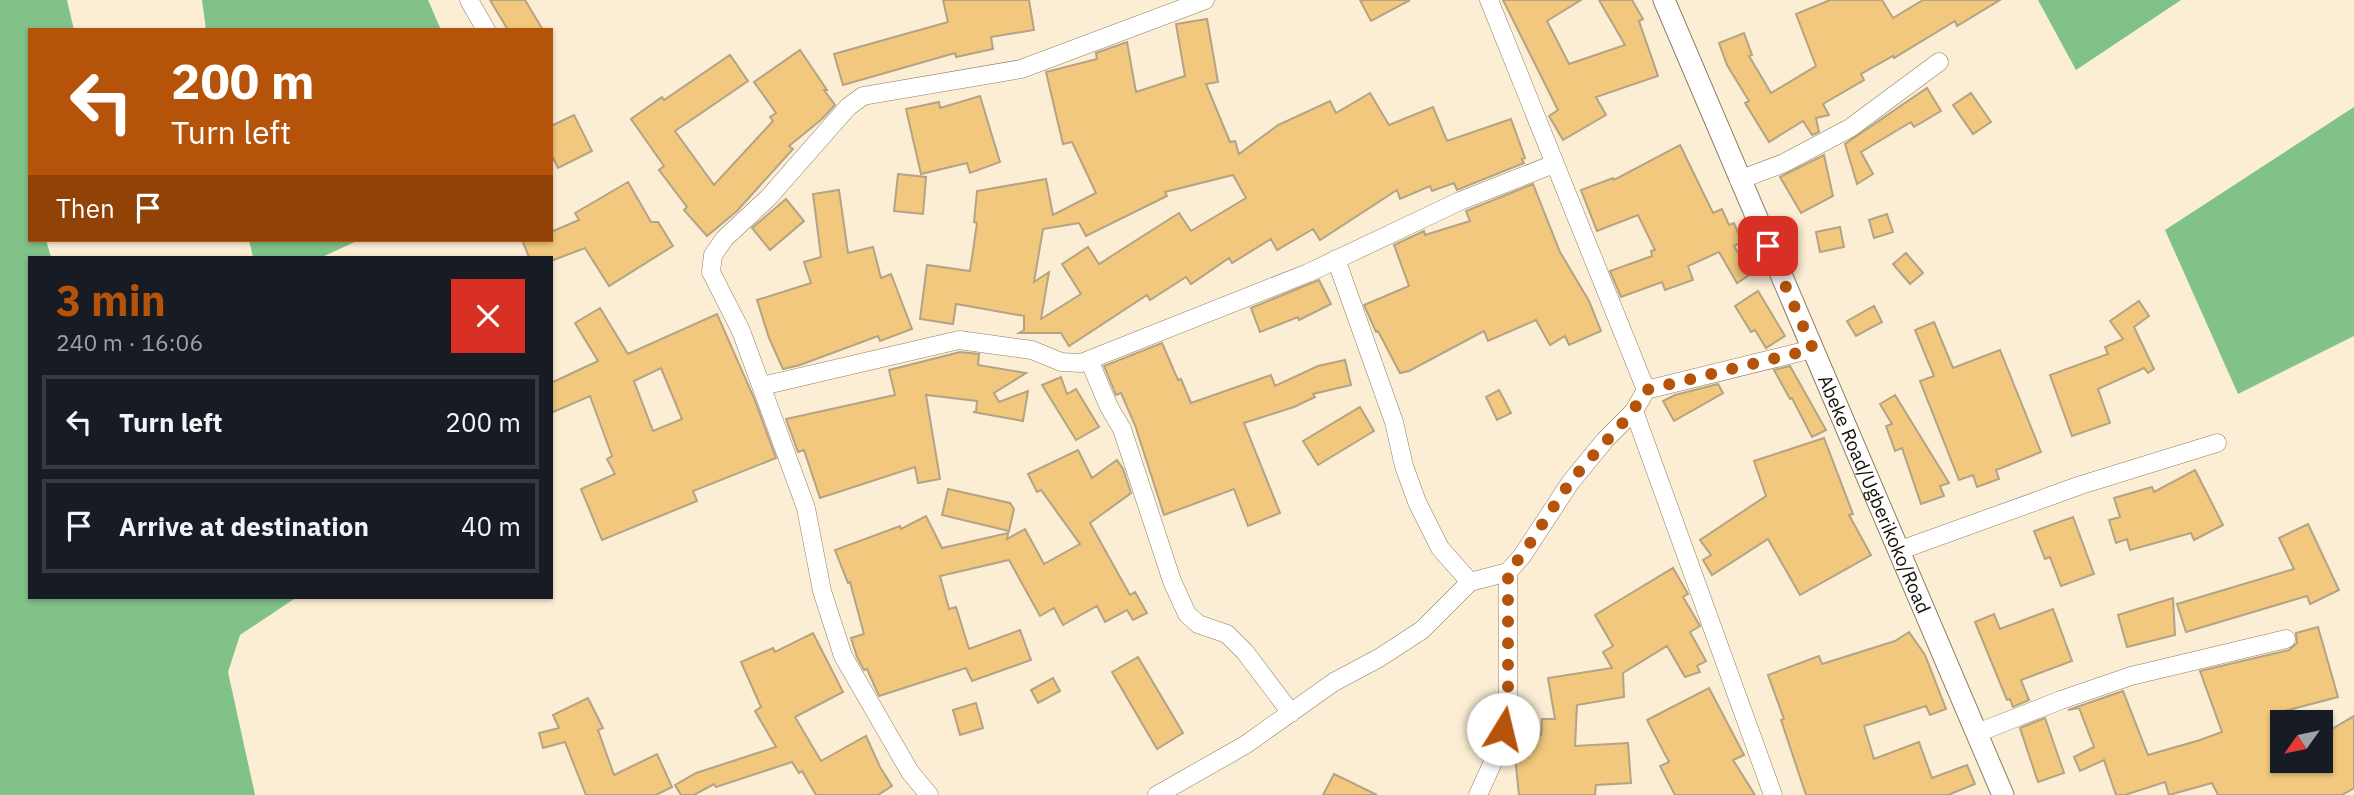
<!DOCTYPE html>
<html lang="en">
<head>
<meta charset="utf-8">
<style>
  :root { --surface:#171b24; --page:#20242c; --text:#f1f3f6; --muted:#9ea1a6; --line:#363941; --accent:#b45309 }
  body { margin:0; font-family:"IBM Plex Sans",sans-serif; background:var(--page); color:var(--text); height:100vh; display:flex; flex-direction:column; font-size:26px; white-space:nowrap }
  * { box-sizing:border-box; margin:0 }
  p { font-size:23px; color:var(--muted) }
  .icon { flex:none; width:38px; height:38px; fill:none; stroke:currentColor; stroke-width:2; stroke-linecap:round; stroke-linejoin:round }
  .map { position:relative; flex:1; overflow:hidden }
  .panel { position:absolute; left:28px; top:256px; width:525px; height:343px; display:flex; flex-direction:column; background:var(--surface); border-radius:0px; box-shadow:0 2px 5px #0004 }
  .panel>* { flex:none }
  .banner { position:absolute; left:28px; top:28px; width:525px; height:214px; border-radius:0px; box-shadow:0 2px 5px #0004; background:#b45309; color:#fff; overflow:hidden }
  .needle { width:46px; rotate:237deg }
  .buttons { position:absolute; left:2270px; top:710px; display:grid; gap:14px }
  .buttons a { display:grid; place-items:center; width:63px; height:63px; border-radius:0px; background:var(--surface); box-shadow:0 2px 5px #0004; font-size:35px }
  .pin { position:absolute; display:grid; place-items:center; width:60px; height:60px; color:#fff; margin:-30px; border-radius:14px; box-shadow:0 4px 10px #0006 }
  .me { position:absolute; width:77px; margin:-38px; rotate:9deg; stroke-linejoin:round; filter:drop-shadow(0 0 5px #0008) }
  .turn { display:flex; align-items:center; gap:24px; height:147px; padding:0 28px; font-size:32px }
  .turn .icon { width:91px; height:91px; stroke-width:2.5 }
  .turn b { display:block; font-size:49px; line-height:60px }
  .then { display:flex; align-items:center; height:66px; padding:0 28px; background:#0003; gap:14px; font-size:26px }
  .round { display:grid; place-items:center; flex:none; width:74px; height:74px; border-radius:0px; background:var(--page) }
  .head { display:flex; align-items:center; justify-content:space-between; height:119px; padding:0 28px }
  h1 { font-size:42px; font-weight:700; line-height:52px; color:var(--accent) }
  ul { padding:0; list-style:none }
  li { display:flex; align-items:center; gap:21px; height:94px; margin:0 14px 10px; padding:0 14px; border:4px solid var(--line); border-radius:0px }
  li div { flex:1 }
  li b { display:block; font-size:26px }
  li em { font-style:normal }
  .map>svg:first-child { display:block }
</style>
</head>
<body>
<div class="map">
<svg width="2354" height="795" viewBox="0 0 2354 795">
  <rect width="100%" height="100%" fill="#fceed4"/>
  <path fill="#81c289" d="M0,0H67L74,30H30V174L28,181L30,187V240H46L51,257H30V597H297L240,635L228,672L255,795H0Z
    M202,0H428L441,30H206Z
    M2038,0H2181L2076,70Z
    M2354,107V336L2238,394L2165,230Z
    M249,240H359L322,257H253Z"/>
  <path fill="#f1c87d" stroke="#b4a384" stroke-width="2" fill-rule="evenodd" d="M490,0H525L543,30H508Z
    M943,0H1029L1034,30L991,37L993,49L956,57L955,53L843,85L834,54L948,22Z
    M1360,0H1410L1371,21Z
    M1503,0H1581L1547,21L1569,64L1625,45L1599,0H1632L1643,19L1639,21L1658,76L1596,97L1606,115L1563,140L1549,116L1558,110Z
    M1830,0H1882L1893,18L1923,0H2000L1957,26L1955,21L1894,58L1893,56L1861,74L1864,80L1823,104L1829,115L1816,118L1819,132L1812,135L1803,121L1769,142L1745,103L1749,101L1727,65L1719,43L1744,33L1752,55L1749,56L1771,93L1816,66L1796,14Z
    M1207,19L1218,82L1206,84L1230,142L1235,141L1239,154L1278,125L1330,101L1336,113L1370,93L1389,125L1433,107L1447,141L1511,119L1525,158L1522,159L1524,163L1457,190L1454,183L1432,191L1430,186L1400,199L1397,190L1320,240L1313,229L1277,250L1271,239L1232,263L1229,258L1191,284L1186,277L1150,300L1147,295L1069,346L1061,333H1019L1024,330V316L956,304L953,324L920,319L927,265L970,271L977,223L974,222L977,191L1046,179L1053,215L1096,193L1072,142L1063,144L1046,72L1097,59L1096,53L1127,42L1136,92L1185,76L1176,24ZM1233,175L1246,198L1191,231L1179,213L1099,264L1088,247L1062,264L1081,294L1041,319L1049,272L1034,282L1043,229L1079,223L1086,236L1167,196L1165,192Z
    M800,50L827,90H824L835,105L822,119L789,146L793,149L737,211L707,236L684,210L687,207L659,170L664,166L631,119L662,97L664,100L730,55L748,81L675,131L714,185L773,121L770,117L776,113L754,82Z
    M1927,88L1941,111L1914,127L1911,122L1861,152L1873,174L1857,184L1845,144Z
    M1971,93L1991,122L1973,134L1953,105Z
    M980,96L1000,162L970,173L967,163L921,174L906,109L939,102L940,108Z
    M574,115L592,151L558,168L551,154V126Z
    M1680,145L1713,213L1722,209L1729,225L1734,223L1742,242L1734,246L1751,274L1737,283L1719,252L1688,266L1693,280L1665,290L1662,282L1621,297L1610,271L1652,256L1651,251L1655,250L1638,215L1597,231L1581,190L1613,178L1614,180Z
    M1824,155L1833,196L1801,213L1780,177Z
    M898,174L926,177L923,214L894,211Z
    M628,182L651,222H658L673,246L609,286L585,248L551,261V257H529L522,240H551V232L579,220L575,213Z
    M1533,184L1560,252L1589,301L1601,331L1569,345L1565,336L1550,345L1536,320L1488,341L1484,331L1409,371L1400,373L1378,331L1376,332L1364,305L1409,286L1394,245L1424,231L1425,235L1470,221L1466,211Z
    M839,190L848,253L873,247L881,278L891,274L912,329L880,341L878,336L800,365L783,369L769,338L757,300L811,283L804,262L821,257L813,194Z
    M786,199L804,221L770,250L752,228Z
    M1887,214L1893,232L1874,238L1869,220Z
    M1840,227L1844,247L1820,252L1816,232Z
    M1906,253L1923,273L1910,284L1893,264Z
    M1319,280L1331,304L1299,320L1298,317L1260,332L1251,308Z
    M1758,291L1785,336L1766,348L1755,330L1751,332L1735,306Z
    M2139,301L2149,316L2134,327L2154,369L2148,373L2144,368L2098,389L2110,423L2072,436L2050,375L2108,354L2105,347L2123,339L2110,321Z
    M1874,306L1882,322L1856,336L1847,321Z
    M600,308L628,354L717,314L754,398L776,458L693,491L697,501L602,540L581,489L615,474L607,459L612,456L590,396L551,413V383L598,361L575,323ZM661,368L682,419L653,431L634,381Z
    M1934,322L1953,368L2000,350L2041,452L1996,470L1999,479L1977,487L1973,475L1959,480L1920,381L1934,376L1915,330Z
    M1162,343L1178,380L1181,379L1191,403L1271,375L1275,386L1318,366L1345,360L1351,385L1313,394L1315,397L1294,407L1244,423L1280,513L1248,526L1234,489L1164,515L1135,425L1121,393L1116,395L1104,366Z
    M960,352L979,354L978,365L1026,373L994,393L999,402L1028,391L1023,421L973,412H976L977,401L926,395L940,479L918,483L915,467L820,498L804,450L798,452L786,419L895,395L889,370Z
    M1790,366L1826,430L1812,437L1792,398L1790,399L1774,370Z
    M1061,377L1067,394L1076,389L1099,427L1076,440L1042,385Z
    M1718,384L1723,393L1674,421L1663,401L1675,395Z
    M1499,390L1511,413L1497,420L1486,397Z
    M1895,395L1949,483L1940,486L1944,496L1921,504L1902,448L1895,451L1886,426L1892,424L1880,404Z
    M1360,407L1374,431L1318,465L1303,441Z
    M1824,438L1853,514L1849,515L1871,555L1800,595L1768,539L1712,575L1703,560L1711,555L1700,540L1766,496L1754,461Z
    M1078,450L1092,478L1117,460L1123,469L1131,493L1090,523L1130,595L1135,592L1147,613L1133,620L1127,610L1105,622L1097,606L1063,625L1054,608L1040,616L1009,560L940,576L949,609L956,607L969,649L1020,630L1031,660L972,681L966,668L879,696L867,669L864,670L857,657L851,638L864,634L850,582L848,583L835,550L900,526L901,529L926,516L942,548L1008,533L1007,539L1025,529L1044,564L1080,544L1041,490L1037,492L1028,474Z
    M2195,470L2223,525L2194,540L2191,533L2130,550L2127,539L2116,543L2109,520L2120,517L2114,498L2152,487L2154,492Z
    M948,489L1010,503L1014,509L1009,531L942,515Z
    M2073,517L2094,574L2061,586L2050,557L2045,559L2034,531Z
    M2308,524L2339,590L2310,604L2307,596L2186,632L2177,604L2294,569L2279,538Z
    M1673,568L1688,594L1683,597L1700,626L1690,632L1706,661L1697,666L1700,672L1685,677L1667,646L1623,673L1624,697L1577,705L1575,746L1628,743L1631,783L1596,785L1595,795H1519L1513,738L1541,735L1542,719H1555L1548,678L1612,668L1603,652L1613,646L1595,615Z
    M2173,598L2175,635L2127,647L2118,615Z
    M2053,609L2072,661L2021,680L2029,700L2013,707L2010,699L2007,700L1975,622L1994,614L2000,629Z
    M2318,627L2338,697L2273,714L2282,735V761H2320V736L2354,716V788L2342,795H2218L2212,783L2169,795L2165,782L2125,795H2116L2104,760L2080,771L2074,757L2094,747L2079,708L2068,710L2123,691L2148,755L2200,740L2222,732L2200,671L2289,650L2297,643L2296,633Z
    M1909,632L1925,655L1946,709L1930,715L1926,706L1864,726L1874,759L1919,742L1932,778L1967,765L1975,784L1948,795H1806L1781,720L1784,719L1768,675L1819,656L1822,664L1895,641Z
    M813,633L843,692L795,717L821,761L866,736L880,767L892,786L878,795H816L802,771L799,773L792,762L716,787L714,784L694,795H681L675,785L696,773L776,747L755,711L761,707L741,662L773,648L775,652Z
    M1138,657L1183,733L1157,749L1112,672Z
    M1053,678L1060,691L1038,703L1031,690Z
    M1709,688L1744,755L1733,760L1755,795H1675L1660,766L1669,762L1647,720Z
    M588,698L603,728L598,730L614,775L657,754L672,787L656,795H586L565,742L543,748L539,733L559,728L553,715Z
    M976,703L983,728L960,735L953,710Z
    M2045,718L2064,773L2038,782L2020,728Z
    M1334,774L1377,795H1323Z"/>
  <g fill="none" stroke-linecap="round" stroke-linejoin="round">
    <defs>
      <path id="minor" d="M469,0L486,30
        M1489,0L1646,390L1813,349
        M1739,180L1784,163L1850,128L1939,62
        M1336,259L1394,422L1404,466L1417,502L1440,548L1470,582
        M1089,360L1109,407L1122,429L1172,581L1187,614L1198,624L1227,634L1245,652L1291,713
        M762,386L959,340L1032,350L1061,362L1081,363L1308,273L1460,201L1554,164
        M1634,411L1773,795
        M1898,551L2081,485L2217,443
        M1977,733L2061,700L2131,676L2286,639
        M929,795L910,772L843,656L822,591L806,508L741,331L711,272L713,255L725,238L768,198L848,107L863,96L1021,69L1205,0
        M1157,795L1245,745L1334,682L1379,658L1422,630L1470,582L1508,572L1522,556L1570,483L1605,440L1634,411L1646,390
        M1478,795L1498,751L1508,708V572"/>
      <g id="tertiary">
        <path id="s1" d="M1664,0L2003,795"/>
      </g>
    </defs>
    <use href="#minor" stroke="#8e7e60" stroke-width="19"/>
    <use href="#tertiary" stroke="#8e7e60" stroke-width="23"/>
    <use href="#minor" stroke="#fff" stroke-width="18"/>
    <use href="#tertiary" stroke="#fff" stroke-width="21"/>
  </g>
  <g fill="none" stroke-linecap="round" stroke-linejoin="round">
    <path stroke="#b45309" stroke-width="12" stroke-dasharray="0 21.6" d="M1503,729L1508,708V572C1532,545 1548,512 1570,483C1594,450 1627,425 1646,390L1813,349L1768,246"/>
  </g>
  <g text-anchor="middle" stroke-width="5" stroke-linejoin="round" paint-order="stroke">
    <g font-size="19" fill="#150f05" stroke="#fceed4">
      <text dy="7" stroke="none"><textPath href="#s1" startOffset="537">Abeke Road/Ugberikoko/Road</textPath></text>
    </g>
  </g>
</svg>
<div class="buttons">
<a><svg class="needle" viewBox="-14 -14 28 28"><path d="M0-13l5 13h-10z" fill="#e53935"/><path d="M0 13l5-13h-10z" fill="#9ea1a6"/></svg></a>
</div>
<div class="pin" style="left:1768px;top:246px;background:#d93025"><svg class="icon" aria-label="arrive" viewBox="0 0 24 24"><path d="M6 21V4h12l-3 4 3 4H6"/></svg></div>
<svg class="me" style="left:1503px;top:729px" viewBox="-20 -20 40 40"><circle r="19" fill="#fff"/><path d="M0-13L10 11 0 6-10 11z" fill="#b45309"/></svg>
<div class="banner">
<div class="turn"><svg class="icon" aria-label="left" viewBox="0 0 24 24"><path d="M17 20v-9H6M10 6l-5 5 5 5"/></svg><div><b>200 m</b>Turn left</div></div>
<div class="then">Then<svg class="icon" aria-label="arrive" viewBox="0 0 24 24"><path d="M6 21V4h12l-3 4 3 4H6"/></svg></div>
</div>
<section class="panel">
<div class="head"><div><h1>3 min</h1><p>240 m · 16:06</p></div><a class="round" style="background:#d93025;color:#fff"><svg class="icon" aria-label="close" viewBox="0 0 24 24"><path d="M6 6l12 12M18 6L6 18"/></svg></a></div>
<ul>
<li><svg class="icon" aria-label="left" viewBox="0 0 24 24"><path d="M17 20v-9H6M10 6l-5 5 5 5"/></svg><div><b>Turn left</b></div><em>200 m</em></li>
<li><svg class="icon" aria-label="arrive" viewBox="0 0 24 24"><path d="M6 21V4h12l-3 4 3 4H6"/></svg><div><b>Arrive at destination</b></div><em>40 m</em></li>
</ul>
</section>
</div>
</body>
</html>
